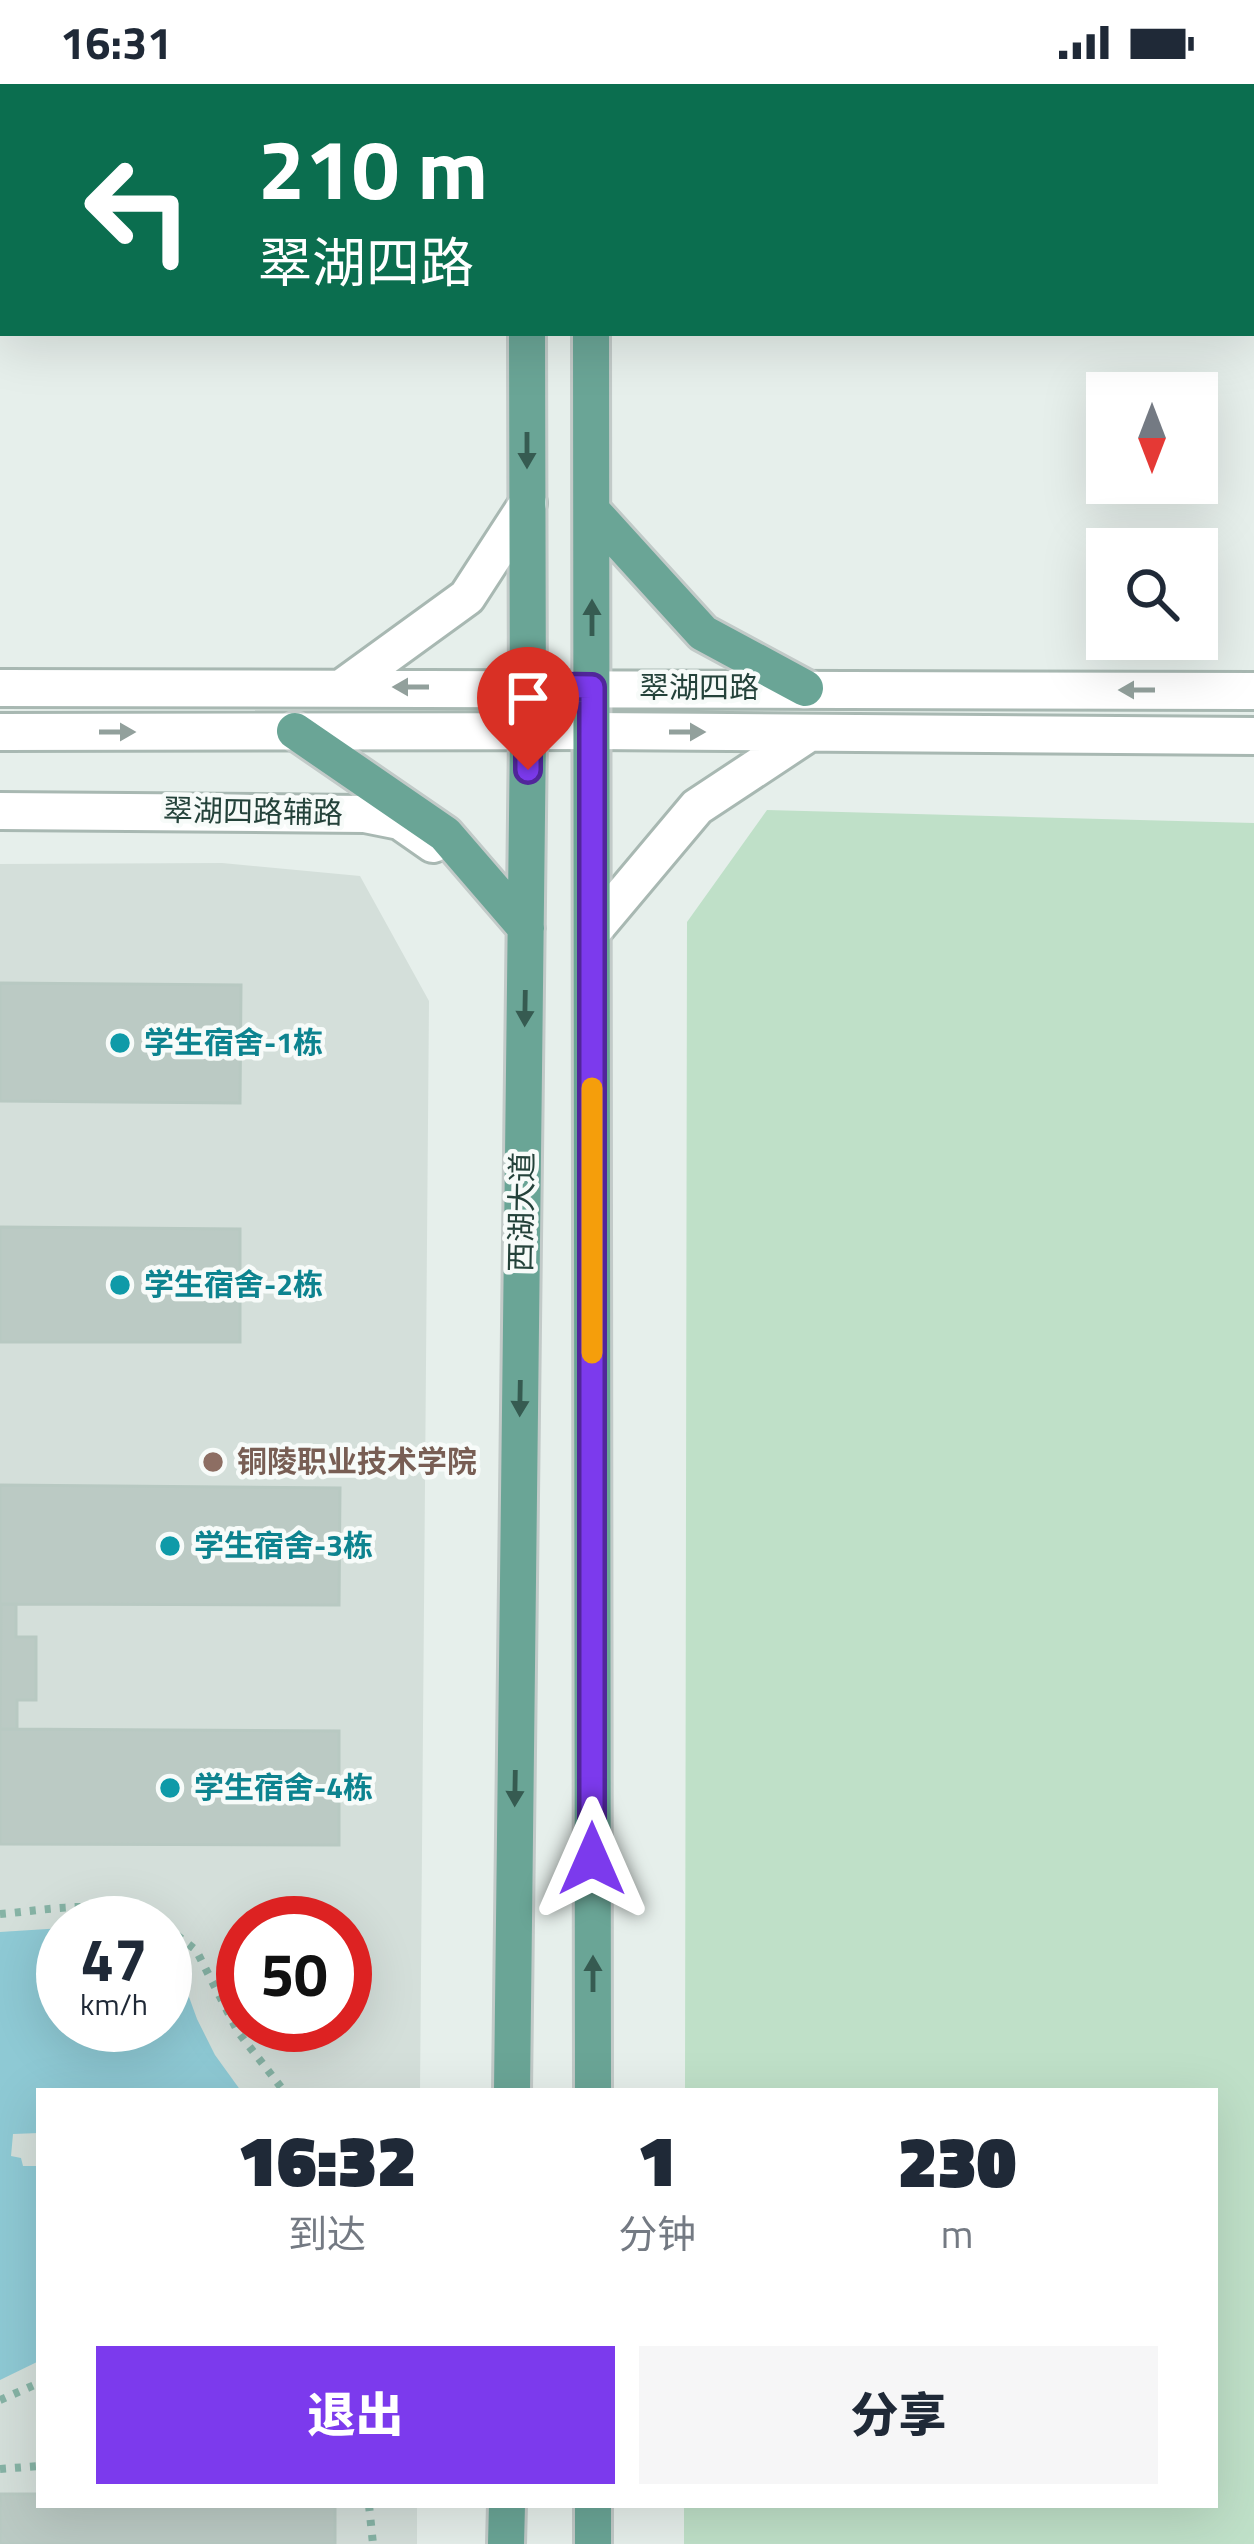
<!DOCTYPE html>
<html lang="zh">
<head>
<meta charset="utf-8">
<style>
  :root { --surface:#fff; --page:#f6f6f7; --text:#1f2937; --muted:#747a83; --accent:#7c3aed }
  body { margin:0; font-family:"Titillium Web","Noto Sans SC",sans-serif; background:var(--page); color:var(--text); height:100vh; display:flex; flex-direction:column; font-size:45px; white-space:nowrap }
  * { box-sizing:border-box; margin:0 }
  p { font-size:39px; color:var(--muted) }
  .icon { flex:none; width:66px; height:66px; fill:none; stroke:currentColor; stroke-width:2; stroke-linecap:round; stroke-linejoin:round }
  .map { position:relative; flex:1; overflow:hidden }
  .side { position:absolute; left:36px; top:2004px; width:1182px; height:420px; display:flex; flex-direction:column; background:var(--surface); border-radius:0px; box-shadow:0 12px 48px #0002 }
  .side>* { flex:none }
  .banner { position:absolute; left:0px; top:0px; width:1254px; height:252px; box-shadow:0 12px 48px #0002; background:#0b6e4f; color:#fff; overflow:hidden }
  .needle { width:78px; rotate:180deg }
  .fabs { position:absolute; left:1086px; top:288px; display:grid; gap:24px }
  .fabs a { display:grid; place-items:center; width:132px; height:132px; border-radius:0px; background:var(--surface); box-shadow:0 12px 48px #0002; font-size:60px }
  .speed { position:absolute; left:36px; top:1812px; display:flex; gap:24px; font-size:60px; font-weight:700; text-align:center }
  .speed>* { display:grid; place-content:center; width:156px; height:156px; border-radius:50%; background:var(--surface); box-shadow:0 12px 48px #0002; line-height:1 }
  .speed small { font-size:30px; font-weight:400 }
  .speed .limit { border:18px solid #d22; background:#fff; color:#111 }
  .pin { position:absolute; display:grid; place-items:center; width:102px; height:102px; color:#fff; margin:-123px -51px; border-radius:50% 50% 50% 0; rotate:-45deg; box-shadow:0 0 12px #0007 }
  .pin .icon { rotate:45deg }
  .me { position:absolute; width:132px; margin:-66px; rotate:0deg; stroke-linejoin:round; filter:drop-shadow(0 0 9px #0008) }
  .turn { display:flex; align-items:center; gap:42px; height:252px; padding:0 60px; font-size:54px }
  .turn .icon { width:156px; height:156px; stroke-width:2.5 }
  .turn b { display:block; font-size:84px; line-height:102px }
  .eta { display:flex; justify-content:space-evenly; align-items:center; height:204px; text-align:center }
  .eta b { font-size:72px; font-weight:800; line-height:84px }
  .primary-button { display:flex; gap:24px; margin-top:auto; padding:24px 60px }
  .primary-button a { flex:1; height:138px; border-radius:0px; background:var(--accent); color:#fff; font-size:48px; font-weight:800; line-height:138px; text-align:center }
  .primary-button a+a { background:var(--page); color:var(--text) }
  .status { display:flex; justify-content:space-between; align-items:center; height:84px; padding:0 60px; background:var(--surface); direction:ltr }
  .status svg { height:33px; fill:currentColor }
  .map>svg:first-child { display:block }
</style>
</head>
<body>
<div class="status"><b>16:31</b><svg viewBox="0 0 49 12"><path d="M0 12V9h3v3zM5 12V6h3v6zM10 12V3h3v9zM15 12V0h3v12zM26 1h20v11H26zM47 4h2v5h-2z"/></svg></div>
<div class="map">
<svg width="1254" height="2460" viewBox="0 0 1254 2460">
  <rect width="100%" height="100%" fill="#e6efeb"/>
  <path fill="#d4dfda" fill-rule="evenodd" d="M222,779L360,792L429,917L420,2007H39V2421H417V2460H0V780ZM63,1839H165V1941H63ZM243,1839H345V1941H243Z"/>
  <path fill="#bfe0c8" d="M767,726L1254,739V2460H684V2421H1215V2007H685L687,838Z"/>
  <path fill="#8ec9d4" d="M63,1844V1941H165V1869L177,1880L197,1935L215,1971L241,2007H39V2049L13,2050L11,2072L21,2074L23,2082H39V2277L0,2296V1848Z"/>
  <path fill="#bbcac4" stroke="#b8c9c2" stroke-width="3" d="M0,899L241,901L240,1019L0,1017Z
    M0,1143L240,1145V1258H0Z
    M0,1401L340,1404L339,1521L0,1520Z
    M1,1520H16V1553H36V1616H17V1645H0Z
    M0,1645L339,1647V1761L0,1760Z
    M0,2410H39V2421H335V2460H0Z"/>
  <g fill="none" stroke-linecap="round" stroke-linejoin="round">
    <defs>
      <path id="minor" d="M343,603L467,513L528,419
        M0,604L1254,607
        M0,648L592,647L1254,652
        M0,727L365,730L400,737L433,760
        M592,848L697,723L809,649"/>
      <path id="major" d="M526,0V3
        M590,0V3
        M591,249L593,2007
        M592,427L703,549L805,604
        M295,647L445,750L526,844
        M512,2007L528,647L527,249
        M593,2421V2460
        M506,2460L507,2421"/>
    </defs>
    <use href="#minor" stroke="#a8b8b2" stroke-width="42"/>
    <use href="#major" stroke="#c2cac8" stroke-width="42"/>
    <path stroke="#86b3a5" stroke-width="8" stroke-dasharray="6 9" stroke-linecap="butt" d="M0,1830C50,1826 114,1812 159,1839
      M165,1842L196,1866L238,1948L284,2007
      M0,2316L39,2299
      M0,2385L39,2382
      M369,2421L373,2460"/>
    <use href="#minor" stroke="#fff" stroke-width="36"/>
    <use href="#major" stroke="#6aa596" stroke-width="36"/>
  </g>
  <defs><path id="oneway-solid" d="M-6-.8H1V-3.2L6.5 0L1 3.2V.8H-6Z" transform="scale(3)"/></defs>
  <g fill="#365b51">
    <use href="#oneway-solid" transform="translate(527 366) rotate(90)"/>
    <use href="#oneway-solid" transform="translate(592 534) rotate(-90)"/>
    <use href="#oneway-solid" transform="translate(525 924) rotate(91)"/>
    <use href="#oneway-solid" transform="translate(520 1314) rotate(91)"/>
    <use href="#oneway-solid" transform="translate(515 1704) rotate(91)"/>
    <use href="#oneway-solid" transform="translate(593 1890) rotate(-90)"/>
  </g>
  <g fill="#92a09c">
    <use href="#oneway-solid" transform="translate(411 603) rotate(180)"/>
    <use href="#oneway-solid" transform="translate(1137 606) rotate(-180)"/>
    <use href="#oneway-solid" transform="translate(117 648)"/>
    <use href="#oneway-solid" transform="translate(687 648)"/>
  </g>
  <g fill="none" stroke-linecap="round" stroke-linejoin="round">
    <defs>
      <path id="route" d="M528,686V602L592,603V1775"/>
    </defs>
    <use href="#route" stroke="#51269a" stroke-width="30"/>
    <use href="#route" stroke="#7c3aed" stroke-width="21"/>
    <path stroke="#f59e0b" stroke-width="21" d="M592,1004V1269"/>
  </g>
  <g fill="#0f9aa8" stroke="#f7fbf9" stroke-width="4.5">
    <circle cx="120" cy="959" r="12"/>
    <circle cx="120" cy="1201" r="12"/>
    <circle cx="170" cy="1462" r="12"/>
    <circle cx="170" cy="1704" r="12"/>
  </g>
  <circle fill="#8d6e63" stroke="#f7fbf9" stroke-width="4.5" cx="213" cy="1378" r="12"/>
  <g text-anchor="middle" stroke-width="9" stroke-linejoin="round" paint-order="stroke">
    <g font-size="30" fill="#24423a" stroke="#f7fbf9">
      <text x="699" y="614">翠湖四路</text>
      <text transform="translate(253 728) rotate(1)" y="10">翠湖四路辅路</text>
      <text transform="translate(522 1128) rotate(-89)" y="10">西湖大道</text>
    </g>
    <g font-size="30" font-weight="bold" fill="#0d838f" stroke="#f7fbf9" text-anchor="start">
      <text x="144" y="969">学生宿舍-1栋</text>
      <text x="144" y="1211">学生宿舍-2栋</text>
      <text x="194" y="1472">学生宿舍-3栋</text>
      <text x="194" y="1714">学生宿舍-4栋</text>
    </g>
    <g font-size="30" font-weight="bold" fill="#785e54" stroke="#f7fbf9" text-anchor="start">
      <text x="237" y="1388">铜陵职业技术学院</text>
    </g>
  </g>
</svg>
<div class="fabs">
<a><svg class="needle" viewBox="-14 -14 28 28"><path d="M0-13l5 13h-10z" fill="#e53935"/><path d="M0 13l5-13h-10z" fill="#747a83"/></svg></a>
<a><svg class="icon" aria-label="search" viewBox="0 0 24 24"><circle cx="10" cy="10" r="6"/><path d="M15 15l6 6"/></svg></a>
</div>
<div class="speed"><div>47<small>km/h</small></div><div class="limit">50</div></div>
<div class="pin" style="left:528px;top:686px;background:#d93025"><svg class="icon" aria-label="arrive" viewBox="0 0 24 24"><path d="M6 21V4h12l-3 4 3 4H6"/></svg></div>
<svg class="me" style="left:592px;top:1775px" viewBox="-20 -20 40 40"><path d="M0-17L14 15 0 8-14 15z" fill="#7c3aed" stroke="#fff" stroke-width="4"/></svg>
<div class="banner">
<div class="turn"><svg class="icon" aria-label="left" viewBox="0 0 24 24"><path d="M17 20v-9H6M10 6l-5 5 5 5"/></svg><div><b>210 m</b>翠湖四路</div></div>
</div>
<section class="side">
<div class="eta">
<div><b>16:32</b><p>到达</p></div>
<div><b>1</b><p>分钟</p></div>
<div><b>230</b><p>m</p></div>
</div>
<div class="primary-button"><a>退出</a><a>分享</a></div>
</section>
</div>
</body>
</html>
